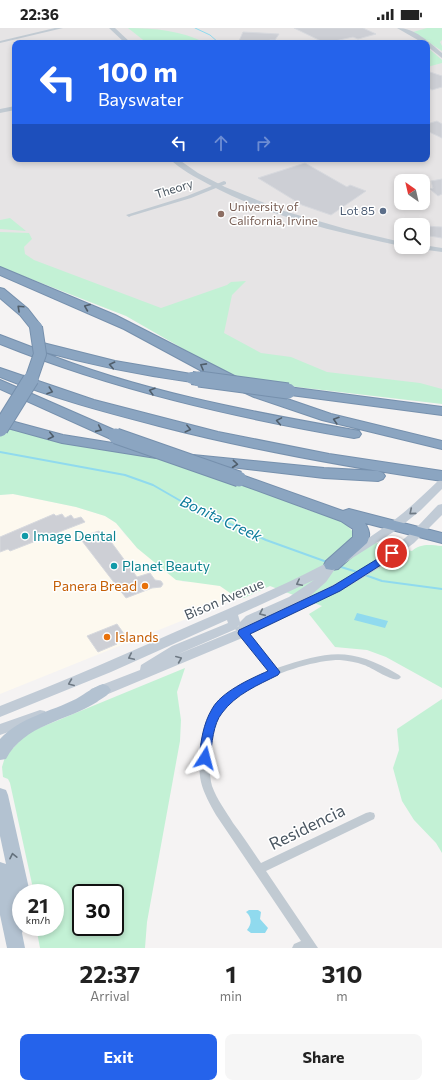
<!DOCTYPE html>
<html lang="en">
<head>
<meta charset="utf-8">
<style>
  :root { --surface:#fff; --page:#f6f6f6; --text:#222; --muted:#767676; --accent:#2563eb }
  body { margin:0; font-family:Commissioner,sans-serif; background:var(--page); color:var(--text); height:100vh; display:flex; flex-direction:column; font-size:15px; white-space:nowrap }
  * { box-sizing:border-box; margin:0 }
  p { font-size:13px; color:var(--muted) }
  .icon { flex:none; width:22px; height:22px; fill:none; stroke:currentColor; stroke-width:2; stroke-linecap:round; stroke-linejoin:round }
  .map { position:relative; height:920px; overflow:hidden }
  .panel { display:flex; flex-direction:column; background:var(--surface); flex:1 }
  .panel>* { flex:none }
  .top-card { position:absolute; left:12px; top:12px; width:418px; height:122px; border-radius:8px; box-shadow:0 2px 6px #0003; background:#2563eb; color:#fff; overflow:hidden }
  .needle { width:26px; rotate:326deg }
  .controls { position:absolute; left:394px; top:146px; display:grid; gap:8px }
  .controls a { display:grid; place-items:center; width:36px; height:36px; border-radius:8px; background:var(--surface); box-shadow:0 2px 6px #0003; font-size:20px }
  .speed { position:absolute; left:12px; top:856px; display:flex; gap:8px; font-size:20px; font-weight:700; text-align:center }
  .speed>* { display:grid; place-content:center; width:52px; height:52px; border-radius:50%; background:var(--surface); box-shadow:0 2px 6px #0003; line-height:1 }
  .speed small { font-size:10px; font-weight:400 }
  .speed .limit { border:2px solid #111; border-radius:6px; background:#fff; color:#111 }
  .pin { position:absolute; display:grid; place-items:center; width:34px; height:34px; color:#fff; margin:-17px; border:2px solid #fff; border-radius:50%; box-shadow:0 1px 4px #0007 }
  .me { position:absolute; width:44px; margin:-22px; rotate:9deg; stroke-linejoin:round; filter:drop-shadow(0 0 3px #0008) }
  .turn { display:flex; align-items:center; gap:14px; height:84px; padding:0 20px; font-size:18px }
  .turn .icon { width:52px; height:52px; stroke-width:2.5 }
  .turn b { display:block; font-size:28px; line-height:34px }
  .lanes { display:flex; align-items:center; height:38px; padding:0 20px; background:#0003; justify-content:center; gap:20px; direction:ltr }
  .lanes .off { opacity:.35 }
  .eta { display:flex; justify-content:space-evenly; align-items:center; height:68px; text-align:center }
  .eta b { font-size:24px; font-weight:700; line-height:28px }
  .action { display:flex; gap:8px; margin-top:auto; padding:8px 20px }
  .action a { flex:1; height:46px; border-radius:8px; background:var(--accent); color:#fff; font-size:16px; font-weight:700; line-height:46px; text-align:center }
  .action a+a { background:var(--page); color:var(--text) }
  .status { display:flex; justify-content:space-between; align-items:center; height:28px; padding:0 20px; background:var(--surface); direction:ltr }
  .status svg { height:11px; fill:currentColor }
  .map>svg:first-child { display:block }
</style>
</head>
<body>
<div class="status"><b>22:36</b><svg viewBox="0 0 49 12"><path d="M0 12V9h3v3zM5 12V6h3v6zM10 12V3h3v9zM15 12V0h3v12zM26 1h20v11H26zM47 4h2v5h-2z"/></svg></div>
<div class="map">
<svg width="442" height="920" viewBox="0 0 442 920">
  <rect width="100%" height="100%" fill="#f5f3f3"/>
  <path fill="#fdf9ef" d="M13,466L76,479L105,488L116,495L126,508L183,554L195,553L220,558L236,569L209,580L206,583L0,666V467Z"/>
  <path fill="#e6e4e5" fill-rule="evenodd" d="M0,0H442V375L306,357L0,236ZM15,15H427V131H15ZM401,153H423V175H401ZM401,197H423V219H401Z"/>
  <path fill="#c3f1d5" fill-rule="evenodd" d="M128,0C155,0 182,3 206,15H147Z
    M427,0H442V12L440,14L442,18V23L413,4Z
    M427,19L442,32V35L427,39Z
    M10,190L26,203L0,201V192Z
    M0,204L29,205L32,211L24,219L25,226L34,232L161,280L227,257L231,254L246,253L232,267L224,305L261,325L291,329L327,344L420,355L442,361V376L246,353L227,346L126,288L0,239Z
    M0,399L85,419L180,434L235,452L308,482L342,492L354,505V510L412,523C421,515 430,517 442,518V660L386,629L367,622L335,619L309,586L322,578L270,558L244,570L236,569L220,558L176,552L137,520L116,495L105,488L76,479L13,466L0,467Z
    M185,640L177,664L181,692L180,713L147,894L145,920H40L36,899H55V865H34L10,755L8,751L3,749L2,739L5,729L27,705ZM81,865H115V899H81Z
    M442,671V825L436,815L414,792L402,773L393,740L399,722L397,701Z"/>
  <path fill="#90daee" d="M357,585L388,593L385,600L354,592Z
    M249,882H258L261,884L260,891L268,900L265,905H251L247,902C252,896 252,889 246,884Z"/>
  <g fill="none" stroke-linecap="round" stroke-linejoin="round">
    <path stroke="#90daee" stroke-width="1" d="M195,0L210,7L219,15"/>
    <path stroke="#90daee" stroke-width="2" d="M0,424L125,447L153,457L186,476L266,512L327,534
      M338,538L357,544
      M365,547L382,553L442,561"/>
  </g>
  <path fill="#cdcfd5" stroke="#d7d9de" d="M294,0H363L376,6L358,11L353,9L325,15Z
    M243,4L279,6L275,12H270L266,15L239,13Z
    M427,43L442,48V59L432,62L427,59Z
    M437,93L442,96V110L427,103V96Z
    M305,135L347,159L350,157L366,163L331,187L302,177L258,150Z
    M442,151V166L438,168L430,161L433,160L431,153Z
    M423,198L442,199V210L423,207Z
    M54,486L56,488L62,486L65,490L71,487L74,491L81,489L85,494L10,523L8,521L0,524V509Z
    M99,503L103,508L106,507L137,549L150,545L155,552L161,553L163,556L161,559L152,560L126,570L79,509Z
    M117,596L127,610L116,615L117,616L98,624L87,608Z"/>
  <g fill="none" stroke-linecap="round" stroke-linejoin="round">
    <defs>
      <path id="motorway" d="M0,239L115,287L264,363L331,386L442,413V421L322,392L254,369L226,356L124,301L0,247Z
        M0,260L4,261L28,281L42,299L40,302H32L20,287L0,270Z
        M0,307L34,320L33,318L34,315L39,314L115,333L197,347L199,350L197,353L192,354C140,347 88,336 37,322C138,363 247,383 354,402L359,403L361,406L359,409L354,410C233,389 114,362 0,316Z
        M0,340L94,372L218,404L329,426L442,443V453C347,439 252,422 159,398C105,384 52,370 0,349Z
        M0,352L121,405L123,408L121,411H111L0,361Z
        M288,359L442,379V387L283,366L281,363L283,360Z
        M0,390L63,407L156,422L161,423L163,426L161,429L156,430L62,415L0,398Z
        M193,427L324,440L378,443L383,445L385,448L383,451L378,453L324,450L188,434L186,431L188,428Z
        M239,446L343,483L349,481L442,505V515L365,495C369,502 371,507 367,515L338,541L332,542L326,541L324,537L326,533L353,509V501L341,493L234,454L232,451L234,448Z"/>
    </defs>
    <use href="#motorway" stroke="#7690ad" stroke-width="2"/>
    <path fill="#c1cad2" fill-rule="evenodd" d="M55,0H63L0,15V13Z
      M15,78V82L0,85V81Z
      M224,153L226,154V156L191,170L131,188L129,189L126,187L187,168Z
      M240,598L243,599L277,640C329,623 350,618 399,647L401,649L399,651C392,654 373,640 364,637C356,634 348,633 340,632C306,632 241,656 221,684C210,699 207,741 212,758C217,772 226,783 233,795C243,808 252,822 261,835L366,785L370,784L374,785L375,788L374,791L266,843L318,920H292L294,916L301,913L216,787C210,776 204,766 201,754C196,731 202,692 217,675C230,659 250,650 269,643L237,603L235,601L237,599Z"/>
    <path fill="#c1cad2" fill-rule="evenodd" d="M109,0H115L131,15H125Z
      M397,0C415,0 429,14 442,25V30L427,18V15H423Z
      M170,131H178L198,145L225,159L284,183L346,201L401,214V218C335,204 267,188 208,156C195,149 180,141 170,131Z
      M423,217L442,220V224L420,221L416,219H423Z"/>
    <path fill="#c1cbd6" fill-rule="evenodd" d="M442,452V461L421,482L395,503L335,541L326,554L309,569C342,553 376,534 405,510C417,500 427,488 438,477L442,476V487L414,515L387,535L341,563L247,608L101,669L96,670L91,669L89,665L91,661L140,642L141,637L172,618L228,595L227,592L111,644L0,689V678C67,652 132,623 198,594C262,566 328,540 386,498C405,485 421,469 438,453ZM314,552L289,569L246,588L240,594L238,587ZM239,597L237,602L176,627L236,601Z
      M40,682L45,683L47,687L45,691L0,707V696Z"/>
    <path fill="#b3c2d1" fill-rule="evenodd" d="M103,656L108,658L111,662C108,668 102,670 97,674C65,694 25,696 6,731L0,732V711C21,689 50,684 76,671C85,666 93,659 103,656Z
      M0,760L6,762L8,767L30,865H21V899H24L22,905L25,920H7L0,887V834L6,836L0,808Z"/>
    <use href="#motorway" fill="#8ba5c1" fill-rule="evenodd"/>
    <defs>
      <path id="motorway-bridge-far1" d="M192,350L206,352
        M31,352L40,326L36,299"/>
      <path id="motorway-bridge" d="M199,351L288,363
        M0,401L31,351
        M116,408L239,451"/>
    </defs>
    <use href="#motorway-bridge-far1" stroke="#7690ad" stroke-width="14" stroke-linecap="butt"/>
    <use href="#motorway-bridge" stroke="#7690ad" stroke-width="17" stroke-linecap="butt"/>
    <use href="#motorway-bridge-far1" stroke="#8ba5c1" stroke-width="12"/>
    <use href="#motorway-bridge" stroke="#8ba5c1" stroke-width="15"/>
  </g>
  <defs><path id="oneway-chevron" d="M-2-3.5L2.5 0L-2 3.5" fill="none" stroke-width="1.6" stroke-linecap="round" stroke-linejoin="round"/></defs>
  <g stroke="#505e6b">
    <use href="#oneway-chevron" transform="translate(87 279) rotate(-158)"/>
    <use href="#oneway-chevron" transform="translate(20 280) rotate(-137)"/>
    <use href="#oneway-chevron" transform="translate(112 337) rotate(-168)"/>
    <use href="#oneway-chevron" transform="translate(203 338) rotate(-151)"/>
    <use href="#oneway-chevron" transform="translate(50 363) rotate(19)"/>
    <use href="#oneway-chevron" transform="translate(152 363) rotate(-164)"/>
    <use href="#oneway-chevron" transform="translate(336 392) rotate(-163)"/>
    <use href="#oneway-chevron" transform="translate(279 393) rotate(-170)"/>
    <use href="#oneway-chevron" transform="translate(99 401) rotate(24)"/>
    <use href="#oneway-chevron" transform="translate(188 401) rotate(14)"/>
    <use href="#oneway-chevron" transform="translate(51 408) rotate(13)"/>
    <use href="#oneway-chevron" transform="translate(235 436) rotate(6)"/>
  </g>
  <g stroke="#6e7984">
    <use href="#oneway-chevron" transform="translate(412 484) rotate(140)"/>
    <use href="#oneway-chevron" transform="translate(299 555) rotate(153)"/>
    <use href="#oneway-chevron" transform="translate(262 585) rotate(156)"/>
    <use href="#oneway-chevron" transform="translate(131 629) rotate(155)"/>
    <use href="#oneway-chevron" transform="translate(179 631) rotate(-23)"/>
    <use href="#oneway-chevron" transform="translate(71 655) rotate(158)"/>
  </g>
  <use stroke="#64717d" href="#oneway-chevron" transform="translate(13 828) rotate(-102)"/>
  <path fill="#2563eb" stroke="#184099" d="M392,522L397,525L395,528L340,563L250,606L280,644L278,647C258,657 236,666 222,685C213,696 212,716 210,730L209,733H201L199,730C201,713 203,696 212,681C221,664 250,651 268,643L239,607L238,605L239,602L333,558Z"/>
  <circle fill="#5c6f8a" stroke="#fff" stroke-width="1.5" cx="383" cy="183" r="4"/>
  <circle fill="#8d6e63" stroke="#fff" stroke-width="1.5" cx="221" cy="186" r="4"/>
  <g fill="#0f9aa8" stroke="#fff" stroke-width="1.5">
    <circle cx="25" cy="508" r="4"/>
    <circle cx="114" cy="538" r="4"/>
  </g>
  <g fill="#e8710a" stroke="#fff" stroke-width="1.5">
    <circle cx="145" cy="558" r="4"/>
    <circle cx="107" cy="609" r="4"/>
  </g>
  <g text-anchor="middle" stroke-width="3" stroke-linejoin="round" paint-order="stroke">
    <g font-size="12" fill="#4a5661" stroke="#fff">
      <text transform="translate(174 161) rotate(-18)" y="4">Theory</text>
    </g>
    <g font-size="12" fill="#785e54" stroke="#fff" text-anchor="start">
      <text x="229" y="183">University of<tspan x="229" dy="14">California, Irvine</tspan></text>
    </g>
    <g font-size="12" fill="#4e5e75" stroke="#fff" text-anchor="end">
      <text x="375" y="187">Lot 85</text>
    </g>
    <g font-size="14" fill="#0d838f" stroke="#fff" text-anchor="start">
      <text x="33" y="513">Image Dental</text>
      <text x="122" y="543">Planet Beauty</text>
    </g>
    <g font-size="14" fill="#c56008" stroke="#fff" text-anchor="end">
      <text x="137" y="563">Panera Bread</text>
      <text x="115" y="614" text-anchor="start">Islands</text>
    </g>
    <g font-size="14" fill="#4a5661" stroke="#fff">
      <text transform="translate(224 571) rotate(-23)" y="5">Bison Avenue</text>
    </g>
    <g font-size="15" font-style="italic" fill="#0c7c9b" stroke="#fff">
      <text transform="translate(221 491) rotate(25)" y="5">Bonita Creek</text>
    </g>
    <g font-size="17" fill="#4a5661" stroke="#fff">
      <text transform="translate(307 799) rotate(-26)" y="6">Residencia</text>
    </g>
  </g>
</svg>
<div class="controls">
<a><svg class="needle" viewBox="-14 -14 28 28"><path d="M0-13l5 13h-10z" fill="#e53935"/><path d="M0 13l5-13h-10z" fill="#767676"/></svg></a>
<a><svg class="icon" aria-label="search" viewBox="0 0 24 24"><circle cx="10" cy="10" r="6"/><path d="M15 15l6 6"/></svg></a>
</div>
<div class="speed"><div>21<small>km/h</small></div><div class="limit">30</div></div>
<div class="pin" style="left:392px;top:525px;background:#d93025"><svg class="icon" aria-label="arrive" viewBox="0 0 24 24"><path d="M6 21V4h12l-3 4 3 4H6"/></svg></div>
<svg class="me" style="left:205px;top:730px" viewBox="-20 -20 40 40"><path d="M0-17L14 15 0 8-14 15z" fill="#2563eb" stroke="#fff" stroke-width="4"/></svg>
<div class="top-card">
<div class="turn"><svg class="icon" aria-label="left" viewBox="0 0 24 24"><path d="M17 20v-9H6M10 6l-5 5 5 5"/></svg><div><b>100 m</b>Bayswater</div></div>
<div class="lanes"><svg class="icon" aria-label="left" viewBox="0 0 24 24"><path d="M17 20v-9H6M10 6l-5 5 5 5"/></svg><svg class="icon off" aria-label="ahead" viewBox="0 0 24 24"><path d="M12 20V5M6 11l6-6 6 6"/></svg><svg class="icon off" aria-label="right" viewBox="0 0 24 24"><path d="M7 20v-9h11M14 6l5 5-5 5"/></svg></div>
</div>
</div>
<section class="panel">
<div class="eta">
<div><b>22:37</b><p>Arrival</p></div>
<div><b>1</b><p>min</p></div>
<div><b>310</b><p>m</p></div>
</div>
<div class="action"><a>Exit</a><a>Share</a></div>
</section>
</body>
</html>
